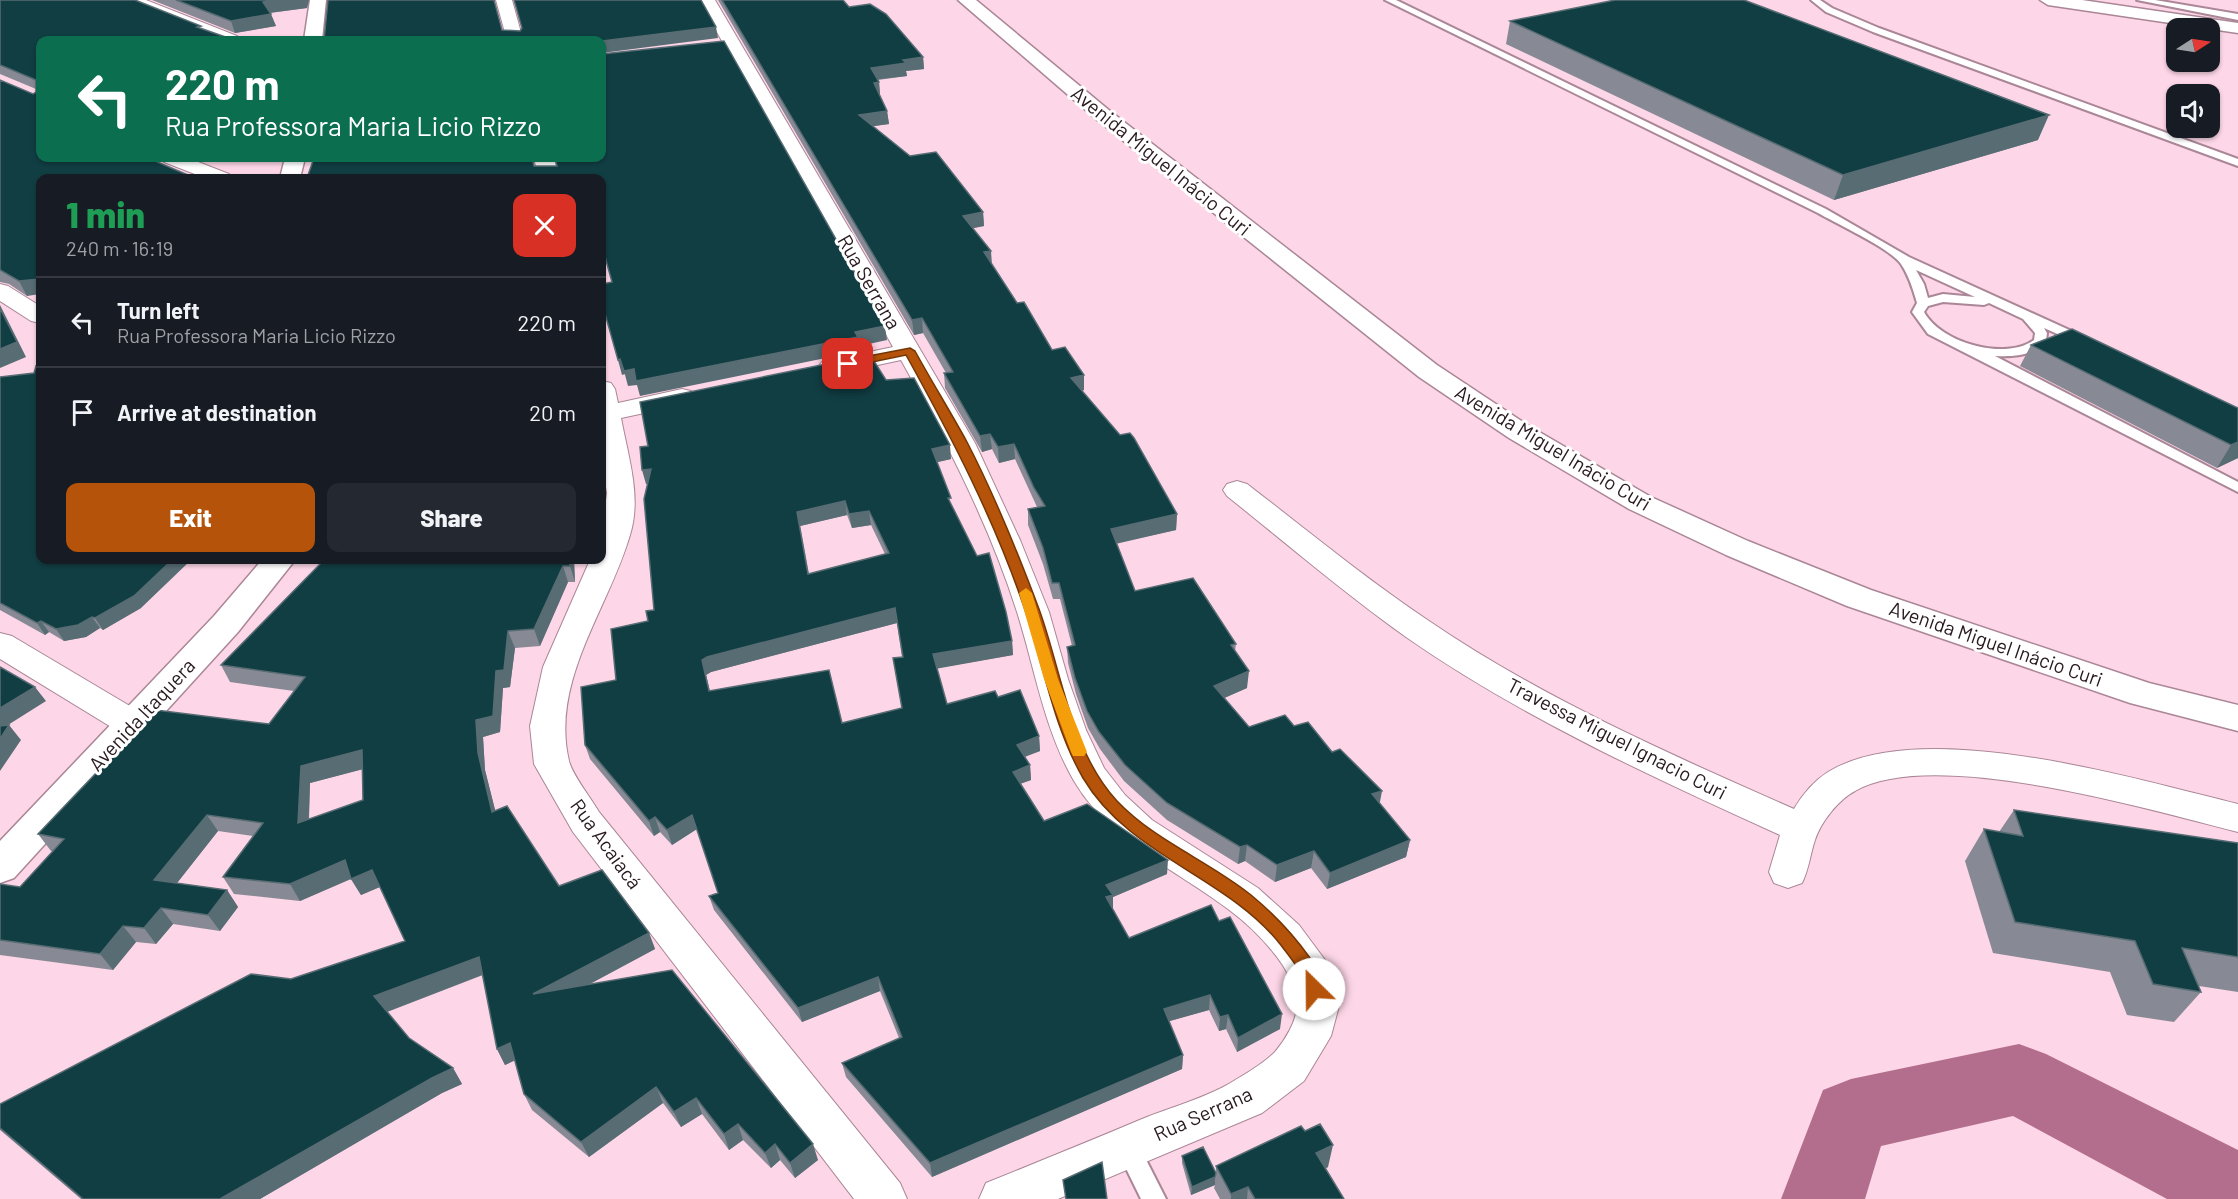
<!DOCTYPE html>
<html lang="en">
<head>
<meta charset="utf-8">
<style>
  :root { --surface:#171b24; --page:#242831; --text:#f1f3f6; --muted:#9ea1a6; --line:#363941; --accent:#b45309 }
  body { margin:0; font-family:Barlow,sans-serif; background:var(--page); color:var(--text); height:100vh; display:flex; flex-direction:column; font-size:22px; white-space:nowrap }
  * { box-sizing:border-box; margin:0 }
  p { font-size:20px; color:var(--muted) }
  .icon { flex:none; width:33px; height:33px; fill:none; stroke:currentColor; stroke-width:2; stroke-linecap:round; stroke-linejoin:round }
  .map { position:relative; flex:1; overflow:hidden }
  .sheet { position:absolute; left:36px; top:174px; width:570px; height:390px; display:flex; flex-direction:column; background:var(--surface); border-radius:12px; box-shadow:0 2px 4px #0004 }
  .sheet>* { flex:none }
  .guide { position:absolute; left:36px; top:36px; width:570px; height:126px; border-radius:12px; box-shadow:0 2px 4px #0004; background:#0b6e4f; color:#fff; overflow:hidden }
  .needle { width:39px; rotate:78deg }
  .tools { position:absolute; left:2166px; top:18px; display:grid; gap:12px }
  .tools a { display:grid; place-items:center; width:54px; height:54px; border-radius:12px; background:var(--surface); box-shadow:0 2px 4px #0004; font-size:30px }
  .pin { position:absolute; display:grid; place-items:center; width:51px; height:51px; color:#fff; margin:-26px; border-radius:12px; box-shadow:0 3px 9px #0006 }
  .me { position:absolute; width:66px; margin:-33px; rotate:337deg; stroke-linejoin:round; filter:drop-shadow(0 0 4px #0008) }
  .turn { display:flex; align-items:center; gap:21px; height:126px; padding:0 30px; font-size:27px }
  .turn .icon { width:78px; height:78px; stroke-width:2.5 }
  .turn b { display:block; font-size:42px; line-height:51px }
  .round { display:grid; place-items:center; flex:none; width:63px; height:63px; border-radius:12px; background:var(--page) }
  .overview { display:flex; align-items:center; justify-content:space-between; height:102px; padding:0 30px }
  h1 { font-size:36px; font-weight:800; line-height:45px; color:#1e9e55 }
  .primary-button { display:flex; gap:12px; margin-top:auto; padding:12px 30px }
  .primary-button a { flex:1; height:69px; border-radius:12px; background:var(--accent); color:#fff; font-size:24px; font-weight:800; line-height:69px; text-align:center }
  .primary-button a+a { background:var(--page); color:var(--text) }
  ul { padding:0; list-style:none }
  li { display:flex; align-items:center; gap:18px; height:90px; padding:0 30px; border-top:2px solid var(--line) }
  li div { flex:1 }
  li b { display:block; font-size:22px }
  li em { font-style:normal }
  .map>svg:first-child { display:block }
</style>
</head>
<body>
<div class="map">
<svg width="2238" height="1199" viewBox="0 0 2238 1199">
  <rect width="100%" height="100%" fill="#fdd6e7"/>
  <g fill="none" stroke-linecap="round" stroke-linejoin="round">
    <path fill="#b36e8e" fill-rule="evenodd" d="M2019,1044L2046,1054L2238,1150V1199H2167L2013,1116L1881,1146L1865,1199H1781L1823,1090L1851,1079Z"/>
    <defs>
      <path id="service" d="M1385,0H1396L1826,209L1909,257L2087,338L2088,341L2082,345L2044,328L2047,333L2046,341C2034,356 2013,357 1995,356L2238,482V492L1928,334L1912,312L1917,303C1913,289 1909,276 1901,264C1891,249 1837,224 1818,213ZM1916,270L1975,297L1943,294L1928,298L1924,284ZM1943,302L1984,305L1989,303L2023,319L2035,333L2034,340C2005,361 1941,343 1924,312L1928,306Z
        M1811,0H1820L1832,8L1879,28L2238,159V166L1873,32L1826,12Z
        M2137,0H2155L2238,14V20Z
        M1128,1137L1136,1140L1166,1199H1141L1116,1148L1120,1140Z"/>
      <path id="minor" d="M124,0H146L237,36L239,40H217L126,3Z
        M496,0H512L523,40H507Z
        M699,0H715L975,443L1020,540L1049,612L1068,679L1086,730L1104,768L1125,795L1152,820L1258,888L1299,925L1325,960L1331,972L1339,1006L1331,1036L1304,1081L1262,1113L1058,1199H979L986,1183C1038,1162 1090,1141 1142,1119C1169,1108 1208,1097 1232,1082C1246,1074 1264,1063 1275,1052C1285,1040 1297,1021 1297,1005C1297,970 1255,929 1228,909C1175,869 1110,842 1074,781C1044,729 1035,669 1017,612C989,524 946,441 901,360L831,375L822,372L818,367L822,362L893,347Z
        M161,158H188L229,174L232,178H205L164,162Z
        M534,158H554L559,178H539Z
        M0,284L8,286L40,306V323L31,321L0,301Z
        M602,381L611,383L615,389L618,403L682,389L691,391L695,397L691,403L621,418C628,456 642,497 630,535C609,608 550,681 569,761C573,776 591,798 599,812L900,1183L907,1199H854L573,832L534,764L530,726L543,667L590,560H602V531L607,493L602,463Z
        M1237,481L1247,484C1307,530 1366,579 1429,621C1542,698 1669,754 1794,809C1802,795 1814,781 1828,772C1922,715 2135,779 2238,804V832C2151,810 1933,746 1855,791C1838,800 1821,822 1815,840C1810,855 1809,869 1802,883L1788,888L1774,883L1769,872L1780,835C1652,777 1521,717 1406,637C1344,593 1286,543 1227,496L1223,490L1227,484Z
        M0,633L12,636L145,715L150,724L145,733L133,737L121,733L0,659Z"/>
      <path id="tertiary" d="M310,0H326L322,40H304Z
        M958,0H976L1110,111L1437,365L1529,426L1651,497L1748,541L1871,590L2149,683L2238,705V731L2130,703L1847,606L1726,555L1629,509L1509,438L1419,377L1096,119Z
        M2040,0H2082L2238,23V33L2048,5Z
        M285,158H305L300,178H280Z
        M262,560H295L238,632L14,878L0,883V841L214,616Z"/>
    </defs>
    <use href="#service" stroke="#aa8696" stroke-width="4"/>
    <use href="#minor" stroke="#aa8696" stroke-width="2"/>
    <use href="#tertiary" stroke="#aa8696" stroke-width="3"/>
    <use href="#service" fill="#fff" fill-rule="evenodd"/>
    <use href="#minor" fill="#fff" fill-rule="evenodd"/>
    <use href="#tertiary" fill="#fff" fill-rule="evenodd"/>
  </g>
  <path fill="#878a95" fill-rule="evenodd" d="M0,0L40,40L27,296L9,284L0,282V80L33,94L36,92V89L0,74Z
    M152,0H309L307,8L270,13L276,26L235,33Z
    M718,0H843L849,7L923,57L924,69L906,71L907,76L878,80L879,82L880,94H879L887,111L889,124L873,126L910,156L983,212L984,226L973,228L992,265L1017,303L1052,350L1084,390L1082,391L1177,514L1176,530L1116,543L1135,591L1236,644L1235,651L1247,688L1224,698L1249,727L1294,726L1332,752L1379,803L1410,840L1406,857L1327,889L1311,868L1275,882L1245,861L1238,864L1167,820L1124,781L1100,749L1088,728L1076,694L1068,663L1067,647L1072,646L1060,599H1053L1043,564L1028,525V509L1037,507L1015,459L999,463L992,449L982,452L945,388L944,373H946L923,333L914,335Z
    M1510,21L2038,140L1834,200L1506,44Z
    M2031,345L2238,408V458L2217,468L2020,366Z
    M0,377L141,608L103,630L100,628L86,637L64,641L49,632L45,635L0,610Z
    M886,380L951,459L937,462L952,507L1012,641L1013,655L937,668L947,704L998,697L1039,736L1040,751L1025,757L1030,765L1031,780L1020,784L1044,821L1167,874L1113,897V909L1129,938L1280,1029L1237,1052L1226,1029L1219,1031L1209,1010L1169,1021L1183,1055L1182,1069L932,1177L846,1077L842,1063L899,1038L880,991L802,1022L714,910L709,896L718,893L697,829L672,845L660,832L654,836L590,759L585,745L616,680L654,610L648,484H646L648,446ZM847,515L852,528L871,525L885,554L809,574L800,526ZM897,623L902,657L893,658L902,708L842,723L710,691L706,675L711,672Z
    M316,560H574L575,582H568L540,646L515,648L510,687L503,688L500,732L483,737L485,770L495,811L559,886L649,933L655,949L590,984L818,1160L795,1178L780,1160L771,1168L743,1140L729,1150L702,1114L681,1127L663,1103L589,1157L532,1110L524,1094L515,1060L505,1065L497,1049L483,975L387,1012L409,1038L453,1068L462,1084L442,1093L260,1199H81L0,1130V1104L291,979L405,941L380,887L361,895L351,879L300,901L234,894L223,877L253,836L218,831L177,883L227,890L238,907L220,931L173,924L156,944L136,942L113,970L0,955V884L20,887L53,851H51L38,834L269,724L294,691L230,682L221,665L319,565ZM363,769V800L309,820L310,783Z
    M2014,810L2238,843V992L2199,986L2201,992L2174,1022L2127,1015L2110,972L1993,953L1965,861L1984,829L1999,832Z
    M1182,1156L1216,1173V1166L1328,1167L1325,1169L1344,1199H1220L1214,1188L1215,1185L1191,1195L1182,1163Z"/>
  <path fill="#586c74" d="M276,0H309L307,8L268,13L263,2Z
    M271,14L276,26L235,33L231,21Z
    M716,27L718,38L602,53V55V41Z
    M923,57L924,69L906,71L907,76L872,80L871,68L903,60Z
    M879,82L880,94L875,95L874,83Z
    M887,111L889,124L861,128L859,115Z
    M2049,115L2038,140L1834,200L1843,175Z
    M983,212L984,226L964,230L963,216Z
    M991,251L992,265L984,252Z
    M40,279V294L27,296L19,281Z
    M0,305L26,357L0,368Z
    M922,318L923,333L914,335L912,320Z
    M885,326L887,340L860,346V351L640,396L637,385L628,386L624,371L855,332Z
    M620,359L625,374L622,375L618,360Z
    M1084,375V390L1071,393V378Z
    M990,434L992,449L982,452L980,436Z
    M2238,442V458L2217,468L2231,445Z
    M1014,444L1015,459L999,463L998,447Z
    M950,445L951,459L934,463L932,449Z
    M651,469L654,483L646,484L642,470Z
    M845,501L847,515L800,526L797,512Z
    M869,511L871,525L852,528L849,514Z
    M1177,514L1176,530L1111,545V529Z
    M172,560H191L141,608L103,630L95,618Z
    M569,560H574L575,582L570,566Z
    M563,566L568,582L540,646L534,629Z
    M895,608L897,623L711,672L706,675L713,706L702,660L707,657Z
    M92,617L100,628L86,637L64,641L56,629Z
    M41,621L49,632L45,635L37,623Z
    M508,631L515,648L510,687L503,688L500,732L483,737L485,770L500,829L492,812L478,753L476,720L496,671Z
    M1012,641L1013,655L935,669L933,654Z
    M1249,671L1247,688L1213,703L1214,686Z
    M35,687L46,701L0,730V708Z
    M9,725L21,740L0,771V739Z
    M1039,736L1040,751L1018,759L1017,745Z
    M362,750L371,767L310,783L308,840L298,823L301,766Z
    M1030,765L1031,780L1014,786L1013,772Z
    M1382,791L1379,807L1372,794Z
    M207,815L218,831L166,897L154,880Z
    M692,815L697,829L672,845L667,830Z
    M655,817L660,832L654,836L649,821Z
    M1410,840L1406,857L1327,889L1330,873Z
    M1247,845L1245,861L1238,864L1240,847Z
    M1314,851L1311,868L1275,882L1277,865Z
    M345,860L355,877L300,901L290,884Z
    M1168,860L1167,874L1113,897V909L1106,912V885Z
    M372,870L382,886L361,895L351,879Z
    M227,890L238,907L220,931L208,915Z
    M161,908L173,924L156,944L144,928Z
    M123,926L136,942L113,970L100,954Z
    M649,933L655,949L541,1010L533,994Z
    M479,957L487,973L384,1013L374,996Z
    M878,977L880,991L802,1022L798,1008Z
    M1210,995L1209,1010L1163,1023L1164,1009Z
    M1282,1014L1280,1029L1237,1052L1238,1038Z
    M1228,1015L1226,1029L1219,1031L1220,1017Z
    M510,1043L518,1059L505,1065L497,1049Z
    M1183,1055L1182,1069L932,1177L930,1163Z
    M453,1068L462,1084L442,1093L260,1199H220L432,1078Z
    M656,1087L663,1103L589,1157L581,1142Z
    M696,1098L702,1114L681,1127L674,1112Z
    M738,1124L743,1140L729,1150L724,1134Z
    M775,1144L780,1160L771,1168L765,1153Z
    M813,1144L818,1160L795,1178L790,1163Z
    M1333,1145L1328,1167L1311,1175L1316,1153Z
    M1215,1177V1185L1191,1195L1192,1187Z
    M1248,1187L1247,1199H1231V1194Z"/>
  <path fill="#113e43" stroke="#586c74" stroke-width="1.5" fill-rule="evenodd" d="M0,0H135L201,26L197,27L234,40H40V158H148L195,178H40V279L19,281L0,270V80L33,94L36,92V80L0,65Z
    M176,0H276L263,2L271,14L231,21Z
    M328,0H494L502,30L520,31L522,28L514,0H701L716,27L602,41L324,40Z
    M722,0H843L849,7L870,4L886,14L923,57L903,60L906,63L871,68L879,82L874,83L887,111L859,115L910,156L936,152L983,212L963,216L991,251L984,252L1017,303L1024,302L1052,350L1065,347L1084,375L1071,378L1120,435L1130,433L1134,438L1177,514L1111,529L1135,591L1193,578L1236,644L1231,645L1249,671L1214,686L1249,727L1285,715L1294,726L1308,722L1332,752L1340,749L1382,791L1372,794L1410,840L1330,873L1314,851L1277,865L1247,845L1240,847L1167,803L1125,765L1099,732L1087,711L1075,678L1067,647L1075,645L1059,583H1052L1043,548L1028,509L1045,506L1034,488L1014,444L998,447L990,434L980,436L944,373L953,372L922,318L912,320Z
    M1615,0H1744L2049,115L1843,175L1510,21Z
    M724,41L885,326L855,332L858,337L636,381L634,369L624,371L620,359L618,360L602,303V284L612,282L602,246V178H307L314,158H532L534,166H557L555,158H602V54Z
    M0,308L17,342L0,349Z
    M2072,329L2238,408V442L2231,445L2031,345Z
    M870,355L886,380L914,378L950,445L932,449L951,498H948L977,556L989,553L1006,612L1012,641L933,654L947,704L995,691L998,697L1020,690L1039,736L1017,745L1030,765L1013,772L1044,821L1087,804L1168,860L1106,885L1113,895L1106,897L1129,938L1211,905L1219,921L1230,917L1282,1014L1238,1038L1228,1015L1220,1017L1210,995L1164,1009L1183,1055L930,1163L842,1063L902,1037L878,977L798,1008L709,896L718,893L692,815L667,830L655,817L649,821L585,745L581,687L616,680L611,629L648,621L646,611L654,610L644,499L651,469L642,470L640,447L648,446L640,402ZM845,501L849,514L869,511L889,553L808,574L797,512ZM895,608L903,657L893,658L902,708L842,723L829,670L709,691L702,660L707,657Z
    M36,366L40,369V560H172L134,596L95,618L92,617L78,625L56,629L41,621L37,623L0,603V377L34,373Z
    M324,560H569L570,566H563L534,629L508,631L504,670L496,671L493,716L476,720L478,753L492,812L507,806L559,886L602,870L649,933L533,994L672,970L813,1144L790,1163L775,1144L765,1153L738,1124L724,1134L696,1098L674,1112L656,1087L581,1142L524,1094L510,1043L497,1049L479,957L374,996L409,1038L453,1068L432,1078L220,1199H83L0,1128V1104L251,974L291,979L405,941L372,870L351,879L345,860L290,884L223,877L263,823L207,815L154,880L227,890L208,915L161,908L144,928L123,926L100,954L0,940V884L20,887L64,839L38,834L156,710L269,724L305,677L221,665ZM362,750L363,800L298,823L301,766Z
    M0,667L35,687L0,708Z
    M9,725L0,739V726Z
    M2014,810L2238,843V957L2182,948L2201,992L2153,984L2135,941L2015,922L1984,829L2023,836Z
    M1320,1124L1333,1145L1316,1153L1344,1199H1255L1248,1187L1231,1194L1216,1166L1301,1126L1305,1131Z
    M1203,1147L1216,1173L1215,1177L1192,1187L1182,1156Z
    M1102,1162L1107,1199H1066L1063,1180Z"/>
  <path fill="#b45309" stroke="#753606" stroke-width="1.5" d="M910,348L915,351C932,382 950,411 967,442C995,496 1018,553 1039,609C1062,672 1070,750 1117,801C1155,841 1209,861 1251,895C1274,914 1293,934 1310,958C1317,968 1326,983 1321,995L1314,997L1308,995C1305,988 1304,980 1301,973C1295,963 1287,953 1280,944C1226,876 1129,856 1083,778C1053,726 1044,666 1025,610C995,521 952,438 906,355L848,367L843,364L848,360Z"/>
  <path fill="#f59e0b" d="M1026,588L1032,593L1058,679L1087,752L1084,756H1073L1071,752L1044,679L1019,593Z"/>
  <g text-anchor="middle" stroke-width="6" stroke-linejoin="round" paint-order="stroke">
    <g font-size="20" fill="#27191f" stroke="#fff">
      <text transform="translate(1161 161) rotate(39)" y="7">Avenida Miguel Inácio Curi</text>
      <text transform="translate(869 282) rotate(60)" y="7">Rua Serrana</text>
      <text transform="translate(1553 448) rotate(31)" y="7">Avenida Miguel Inácio Curi</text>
      <text transform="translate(1996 644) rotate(19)" y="7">Avenida Miguel Inácio Curi</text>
      <text transform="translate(142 715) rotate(-47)" y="7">Avenida Itaquera</text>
      <text transform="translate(1617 739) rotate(27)" y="7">Travessa Miguel Ignacio Curi</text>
      <text transform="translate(606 844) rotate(54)" y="7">Rua Acaiacá</text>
      <text transform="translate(1203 1114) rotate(-24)" y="7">Rua Serrana</text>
    </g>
  </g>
</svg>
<div class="tools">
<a><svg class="needle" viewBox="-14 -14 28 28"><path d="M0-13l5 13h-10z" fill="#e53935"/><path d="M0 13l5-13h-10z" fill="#9ea1a6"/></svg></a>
<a><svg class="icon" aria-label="sound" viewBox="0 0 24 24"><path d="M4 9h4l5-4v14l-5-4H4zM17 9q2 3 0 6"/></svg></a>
</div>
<div class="pin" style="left:848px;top:364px;background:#d93025"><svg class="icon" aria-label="arrive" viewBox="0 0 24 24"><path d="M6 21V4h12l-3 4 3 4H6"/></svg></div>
<svg class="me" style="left:1314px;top:989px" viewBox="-20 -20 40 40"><circle r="19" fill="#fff"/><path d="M0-13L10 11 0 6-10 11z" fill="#b45309"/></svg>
<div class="guide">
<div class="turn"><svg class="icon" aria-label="left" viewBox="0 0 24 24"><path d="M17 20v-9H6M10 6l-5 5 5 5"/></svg><div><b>220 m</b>Rua Professora Maria Licio Rizzo</div></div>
</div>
<section class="sheet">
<div class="overview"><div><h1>1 min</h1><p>240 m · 16:19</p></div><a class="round" style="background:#d93025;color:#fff"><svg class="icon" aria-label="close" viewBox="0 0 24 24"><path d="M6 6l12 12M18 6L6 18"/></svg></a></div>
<ul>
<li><svg class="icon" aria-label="left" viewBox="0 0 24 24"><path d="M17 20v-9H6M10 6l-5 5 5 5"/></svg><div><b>Turn left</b><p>Rua Professora Maria Licio Rizzo</p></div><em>220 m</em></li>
<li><svg class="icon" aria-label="arrive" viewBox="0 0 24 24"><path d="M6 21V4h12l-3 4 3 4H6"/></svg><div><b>Arrive at destination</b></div><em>20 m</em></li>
</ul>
<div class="primary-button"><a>Exit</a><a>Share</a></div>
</section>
</div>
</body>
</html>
